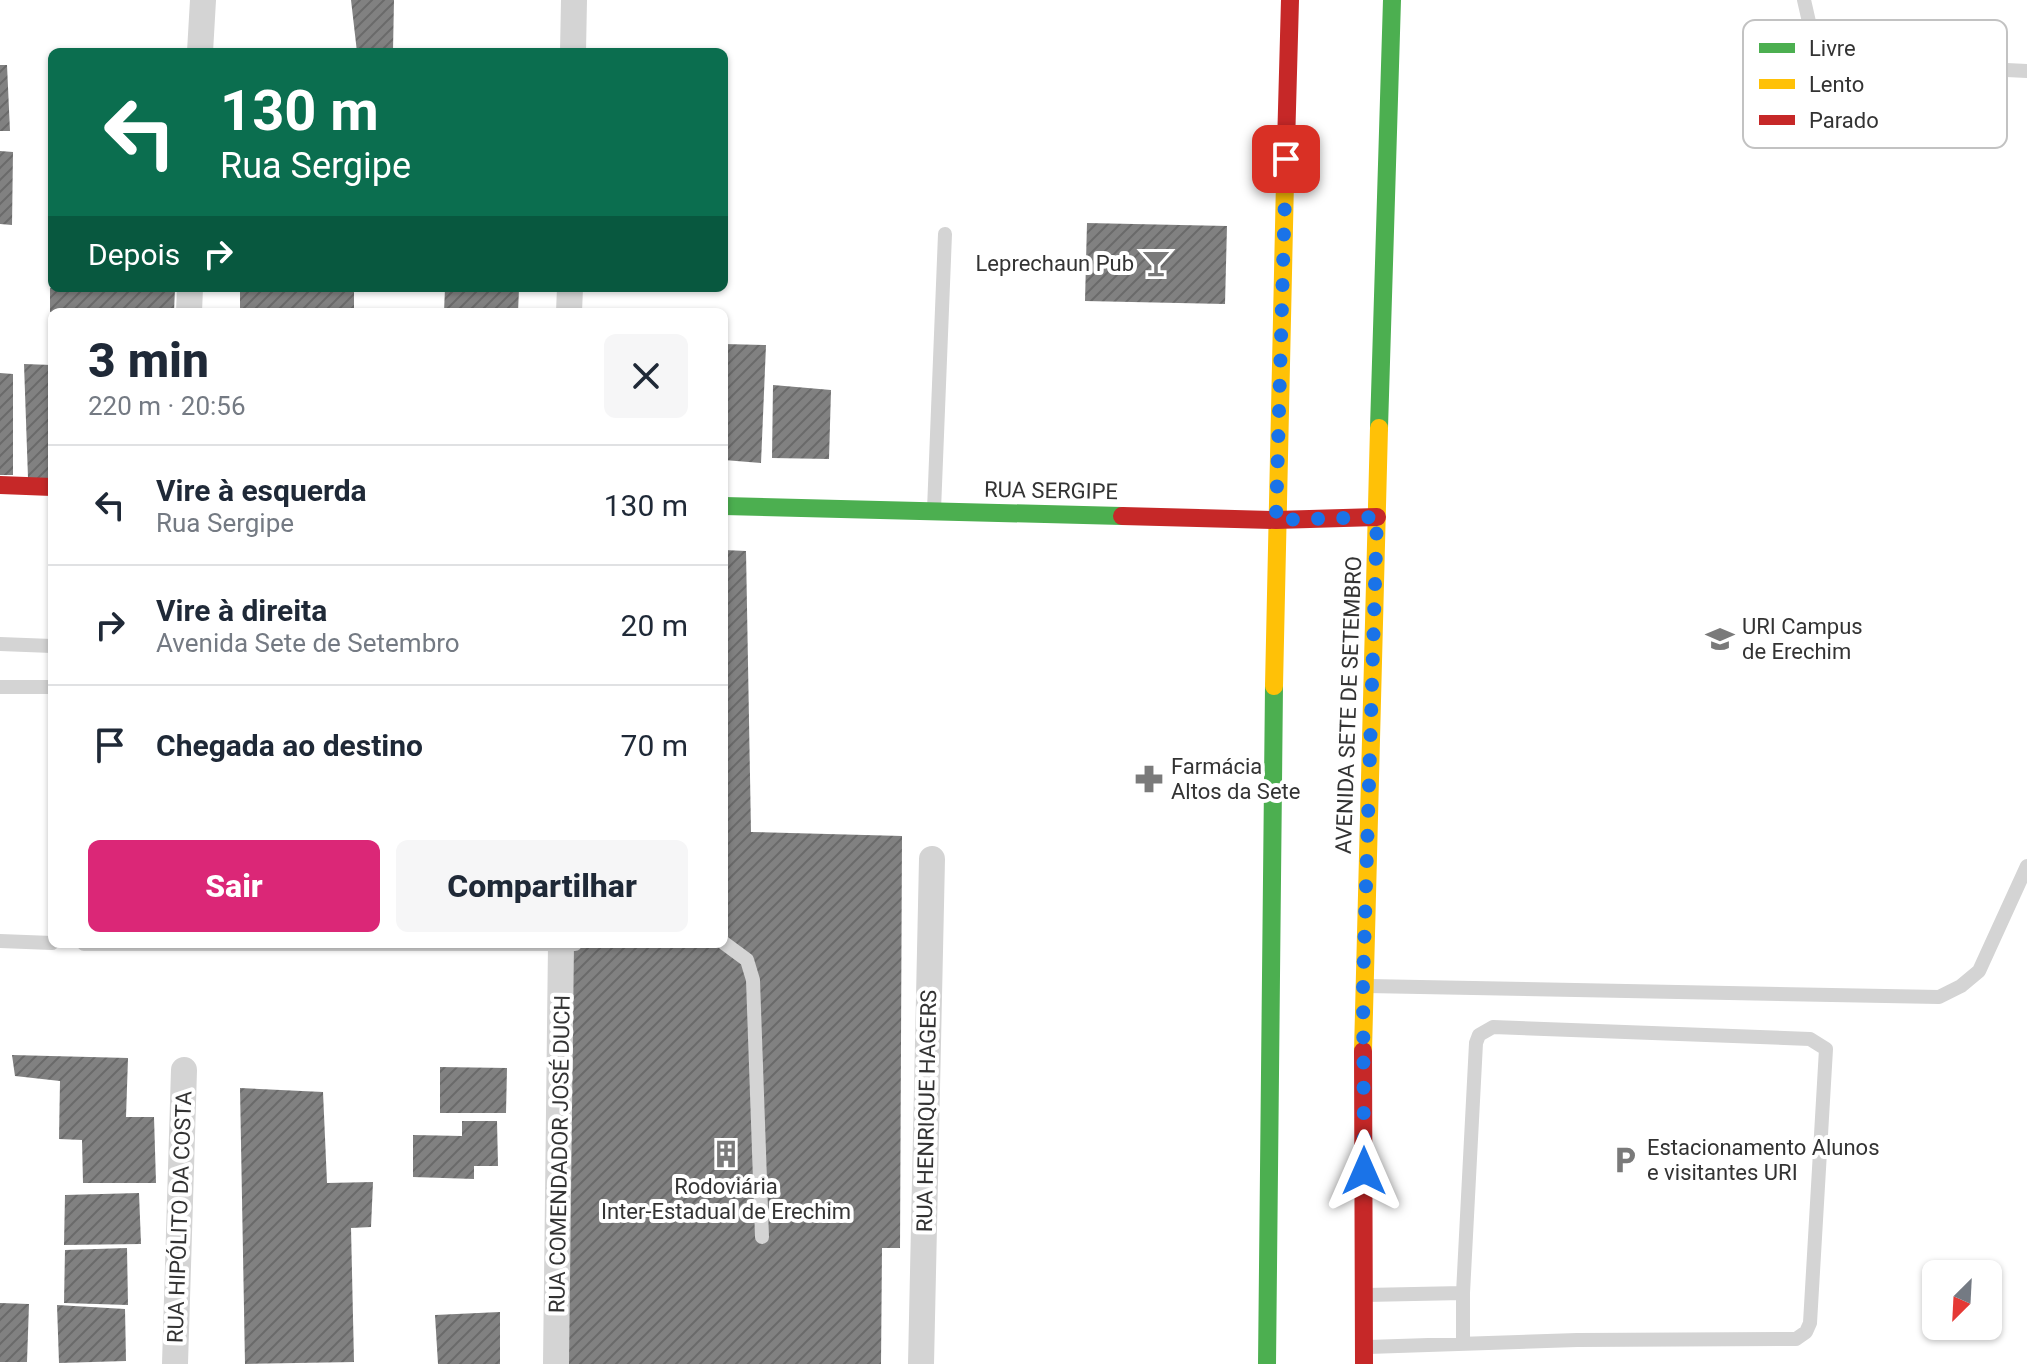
<!DOCTYPE html>
<html lang="pt">
<head>
<meta charset="utf-8">
<style>
  :root { --surface:#fff; --page:#f6f6f7; --text:#1f2937; --muted:#747a83; --line:#e0e1e3; --accent:#db2777 }
  body { margin:0; font-family:Roboto,sans-serif; background:var(--page); color:var(--text); height:100vh; display:flex; flex-direction:column; font-size:30px; white-space:nowrap }
  * { box-sizing:border-box; margin:0 }
  p { font-size:26px; color:var(--muted) }
  .icon { flex:none; width:44px; height:44px; fill:none; stroke:currentColor; stroke-width:2; stroke-linecap:round; stroke-linejoin:round }
  .map { position:relative; flex:1; overflow:hidden }
  .details { position:absolute; left:48px; top:308px; width:680px; height:640px; display:flex; flex-direction:column; background:var(--surface); border-radius:12px; box-shadow:0 2px 6px #0004 }
  .details>* { flex:none }
  .guide { position:absolute; left:48px; top:48px; width:680px; height:244px; border-radius:12px; box-shadow:0 2px 6px #0004; background:#0b6e4f; color:#fff; overflow:hidden }
  .needle { width:52px; rotate:204deg }
  .tools { position:absolute; left:1922px; top:1260px; display:grid; gap:16px }
  .tools a { display:grid; place-items:center; width:80px; height:80px; border-radius:12px; background:var(--surface); box-shadow:0 2px 6px #0004; font-size:40px }
  .pin { position:absolute; display:grid; place-items:center; width:68px; height:68px; color:#fff; margin:-34px; border-radius:16px; box-shadow:0 4px 12px #0006 }
  .me { position:absolute; width:88px; margin:-44px; rotate:0deg; stroke-linejoin:round; filter:drop-shadow(0 0 6px #0008) }
  .turn { display:flex; align-items:center; gap:28px; height:168px; padding:0 40px; font-size:36px }
  .turn .icon { width:104px; height:104px; stroke-width:2.5 }
  .turn b { display:block; font-size:56px; line-height:68px }
  .then { display:flex; align-items:center; height:76px; padding:0 40px; background:#0003; gap:16px; font-size:30px }
  .round { display:grid; place-items:center; flex:none; width:84px; height:84px; border-radius:12px; background:var(--page) }
  .overview { display:flex; align-items:center; justify-content:space-between; height:136px; padding:0 40px }
  h1 { font-size:48px; font-weight:800; line-height:60px }
  .cta { display:flex; gap:16px; margin-top:auto; padding:16px 40px }
  .cta a { flex:1; height:92px; border-radius:12px; background:var(--accent); color:#fff; font-size:32px; font-weight:800; line-height:92px; text-align:center }
  .cta a+a { background:var(--page); color:var(--text) }
  ul { padding:0; list-style:none }
  li { display:flex; align-items:center; gap:24px; height:120px; padding:0 40px; border-top:2px solid var(--line) }
  li div { flex:1 }
  li b { display:block; font-size:30px }
  li em { font-style:normal }
  .map>svg:first-child { display:block }
</style>
</head>
<body>
<div class="map">
<svg width="2027" height="1364" viewBox="0 0 2027 1364">
  <defs>
    <pattern id="building-hatch" width="6" height="6" patternUnits="userSpaceOnUse" patternTransform="scale(2)"><rect width="6" height="6" fill="#818181"/><path d="M-1 1l2-2M0 6l6-6M5 7l2-2" fill="none" stroke="#6a6a6a"/></pattern>
  </defs>
  <rect width="100%" height="100%" fill="#fff"/>
  <path fill="url(#building-hatch)" d="M351,0H394L393,50L357,52Z
    M0,65H7L10,131H0Z
    M0,151L13,152L12,225L0,224Z
    M1087,223L1227,226L1225,304L1085,301Z
    M50,288H175L174,312H50Z
    M240,288H354V312H240Z
    M445,288L519,289L518,312H444Z
    M724,344L766,345L761,463L724,460Z
    M24,364L52,365V478H28Z
    M0,373L13,374V475H0Z
    M773,385L831,390L829,459L772,458Z
    M724,550L746,551L751,832L902,836L900,1248H882L881,1364H567L570,944H724Z
    M12,1055L128,1058L126,1117H154L156,1183H83L82,1140L59,1139L60,1081L15,1076Z
    M440,1067L507,1068L506,1113H440Z
    M240,1088L323,1092L327,1183L373,1182L371,1227L351,1228L354,1362L245,1364Z
    M462,1121H497L498,1166H474V1179L413,1177V1135L462,1136Z
    M139,1193L141,1244L64,1245L65,1195Z
    M127,1248L128,1305L64,1303L65,1250Z
    M0,1303L29,1304L27,1362H0Z
    M57,1305L125,1309L126,1361L59,1363Z
    M500,1312V1364H438L435,1315Z"/>
  <g fill="none" stroke-linecap="round" stroke-linejoin="round">
    <path stroke="#d4d4d4" stroke-width="14" d="M1804,0L1817,57L1823,61L2027,71
      M934,510L945,234
      M0,644L52,646
      M0,687H52
      M0,941L52,943
      M724,943L747,960L753,980L762,1237
      M84,944H575
      M1367,986L1939,997L1961,986L1979,971L2027,866
      M1365,1295L1463,1293L1476,1043L1479,1035L1493,1027L1810,1039L1826,1049L1810,1323L1806,1332L1796,1339L1577,1340L1368,1347
      M1463,1342V1293"/>
    <path stroke="#d4d4d4" stroke-width="26" d="M200,52L203,0
      M573,52L574,0
      M189,312L190,288
      M569,312L570,288
      M175,1364L184,1070
      M556,1364L561,944
      M921,1364L932,859"/>
    <path stroke="#4caf50" stroke-width="18" d="M1379,428L1392,0
      M724,506L1122,516
      M1267,1364L1274,686"/>
    <path stroke="#ffc107" stroke-width="18" d="M1274,686L1285,181
      M1363,1051L1379,428"/>
    <path stroke="#c62828" stroke-width="18" d="M1285,181L1290,0
      M0,485L52,487
      M1122,516L1276,520L1377,517
      M1363,1051L1364,1364"/>
  </g>
  <g fill="none" stroke-linecap="round" stroke-linejoin="round">
    <path stroke="#1a73e8" stroke-width="14" stroke-dasharray="0 25.2" d="M1286,159L1276,520L1377,517L1363,986L1364,1171"/>
  </g>
  <defs>
    <symbol id="bar-bare" viewBox="-9 -9 18 18"><path d="M-6-5H6L.8 .8V4.5H3.5V6h-7V4.5H-.8V.8Z" fill="#7a7a7a" stroke="#fff" stroke-width="2.5" paint-order="stroke"/></symbol>
    <symbol id="university-bare" viewBox="-9 -9 18 18"><path d="M0-5L7-2L0 1L-7-2ZM-4 1L0 2.5L4 1V4Q0 6-4 4Z" fill="#7a7a7a" stroke="#fff" stroke-width="2.5" paint-order="stroke"/></symbol>
    <symbol id="pharmacy-bare" viewBox="-9 -9 18 18"><path d="M-2-6h4v4h4v4h-4v4h-4v-4h-4v-4h4Z" fill="#7a7a7a" stroke="#fff" stroke-width="2.5" paint-order="stroke"/></symbol>
    <symbol id="building-bare" viewBox="-9 -9 18 18"><path d="M-4-6H4V6H1V3H-1V6H-4ZM-2.5-4.3h1.7v1.8h-1.7ZM.8-4.3h1.7v1.8H.8ZM-2.5-1h1.7V.8h-1.7ZM.8-1h1.7V.8H.8Z" fill="#7a7a7a" stroke="#fff" stroke-width="2.5" paint-order="stroke"/></symbol>
    <symbol id="parking-bare" viewBox="-9 -9 18 18"><path d="M-3.5-5.5H1a3.5 3.5 0 0 1 0 7H-1V5.5H-3.5ZM-1-3.4V-.6H.8a1.4 1.4 0 0 0 0-2.8Z" fill="#7a7a7a" stroke="#fff" stroke-width="2.5" paint-order="stroke"/></symbol>
  </defs>
  <g fill-rule="evenodd">
    <use href="#bar-bare" x="1136" y="243" width="40" height="40"/>
    <use href="#university-bare" x="1700" y="619" width="40" height="40"/>
    <use href="#pharmacy-bare" x="1129" y="759" width="40" height="40"/>
    <use href="#building-bare" x="706" y="1134" width="40" height="40"/>
    <use href="#parking-bare" x="1605" y="1140" width="40" height="40"/>
  </g>
  <g text-anchor="middle" stroke-width="8" stroke-linejoin="round" paint-order="stroke">
    <g font-size="22" fill="#333" stroke="#fff" text-anchor="start">
      <text x="1134" y="271" text-anchor="end">Leprechaun Pub</text>
      <text x="1742" y="634">URI Campus<tspan x="1742" dy="25">de Erechim</tspan></text>
      <text x="1171" y="774">Farmácia<tspan x="1171" dy="25">Altos da Sete</tspan></text>
      <text x="1647" y="1155">Estacionamento Alunos<tspan x="1647" dy="25">e visitantes URI</tspan></text>
      <text x="726" y="1194" text-anchor="middle">Rodoviária<tspan x="726" dy="25">Inter-Estadual de Erechim</tspan></text>
    </g>
    <g font-size="22" fill="#333" stroke="#fff">
      <text transform="translate(1051 490) rotate(1)" y="8">RUA SERGIPE</text>
      <text transform="translate(1348 705) rotate(-88)" y="8">AVENIDA SETE DE SETEMBRO</text>
      <text transform="translate(926 1111) rotate(-89)" y="8">RUA HENRIQUE HAGERS</text>
      <text transform="translate(559 1154) rotate(-89)" y="8">RUA COMENDADOR JOSÉ DUCH</text>
      <text transform="translate(179 1217) rotate(-88)" y="8">RUA HIPÓLITO DA COSTA</text>
    </g>
  </g>
  <rect x="1743" y="20" width="264" height="128" rx="12" fill="#fff" stroke="#c2c2c2" stroke-width="2"/>
  <rect x="1759" y="43" width="36" height="10" fill="#4caf50"/>
  <rect x="1759" y="79" width="36" height="10" fill="#ffc107"/>
  <rect x="1759" y="115" width="36" height="10" fill="#c62828"/>
  <g font-size="22" fill="#333">
    <text x="1809" y="56">Livre</text>
    <text x="1809" y="92">Lento</text>
    <text x="1809" y="128">Parado</text>
  </g>
</svg>
<div class="tools">
<a><svg class="needle" viewBox="-14 -14 28 28"><path d="M0-13l5 13h-10z" fill="#e53935"/><path d="M0 13l5-13h-10z" fill="#747a83"/></svg></a>
</div>
<div class="pin" style="left:1286px;top:159px;background:#d93025"><svg class="icon" aria-label="arrive" viewBox="0 0 24 24"><path d="M6 21V4h12l-3 4 3 4H6"/></svg></div>
<svg class="me" style="left:1364px;top:1171px" viewBox="-20 -20 40 40"><path d="M0-17L14 15 0 8-14 15z" fill="#1a73e8" stroke="#fff" stroke-width="4"/></svg>
<div class="guide">
<div class="turn"><svg class="icon" aria-label="left" viewBox="0 0 24 24"><path d="M17 20v-9H6M10 6l-5 5 5 5"/></svg><div><b>130 m</b>Rua Sergipe</div></div>
<div class="then">Depois<svg class="icon" aria-label="right" viewBox="0 0 24 24"><path d="M7 20v-9h11M14 6l5 5-5 5"/></svg></div>
</div>
<section class="details">
<div class="overview"><div><h1>3 min</h1><p>220 m · 20:56</p></div><a class="round"><svg class="icon" aria-label="close" viewBox="0 0 24 24"><path d="M6 6l12 12M18 6L6 18"/></svg></a></div>
<ul>
<li><svg class="icon" aria-label="left" viewBox="0 0 24 24"><path d="M17 20v-9H6M10 6l-5 5 5 5"/></svg><div><b>Vire à esquerda</b><p>Rua Sergipe</p></div><em>130 m</em></li>
<li><svg class="icon" aria-label="right" viewBox="0 0 24 24"><path d="M7 20v-9h11M14 6l5 5-5 5"/></svg><div><b>Vire à direita</b><p>Avenida Sete de Setembro</p></div><em>20 m</em></li>
<li><svg class="icon" aria-label="arrive" viewBox="0 0 24 24"><path d="M6 21V4h12l-3 4 3 4H6"/></svg><div><b>Chegada ao destino</b></div><em>70 m</em></li>
</ul>
<div class="cta"><a>Sair</a><a>Compartilhar</a></div>
</section>
</div>
</body>
</html>
